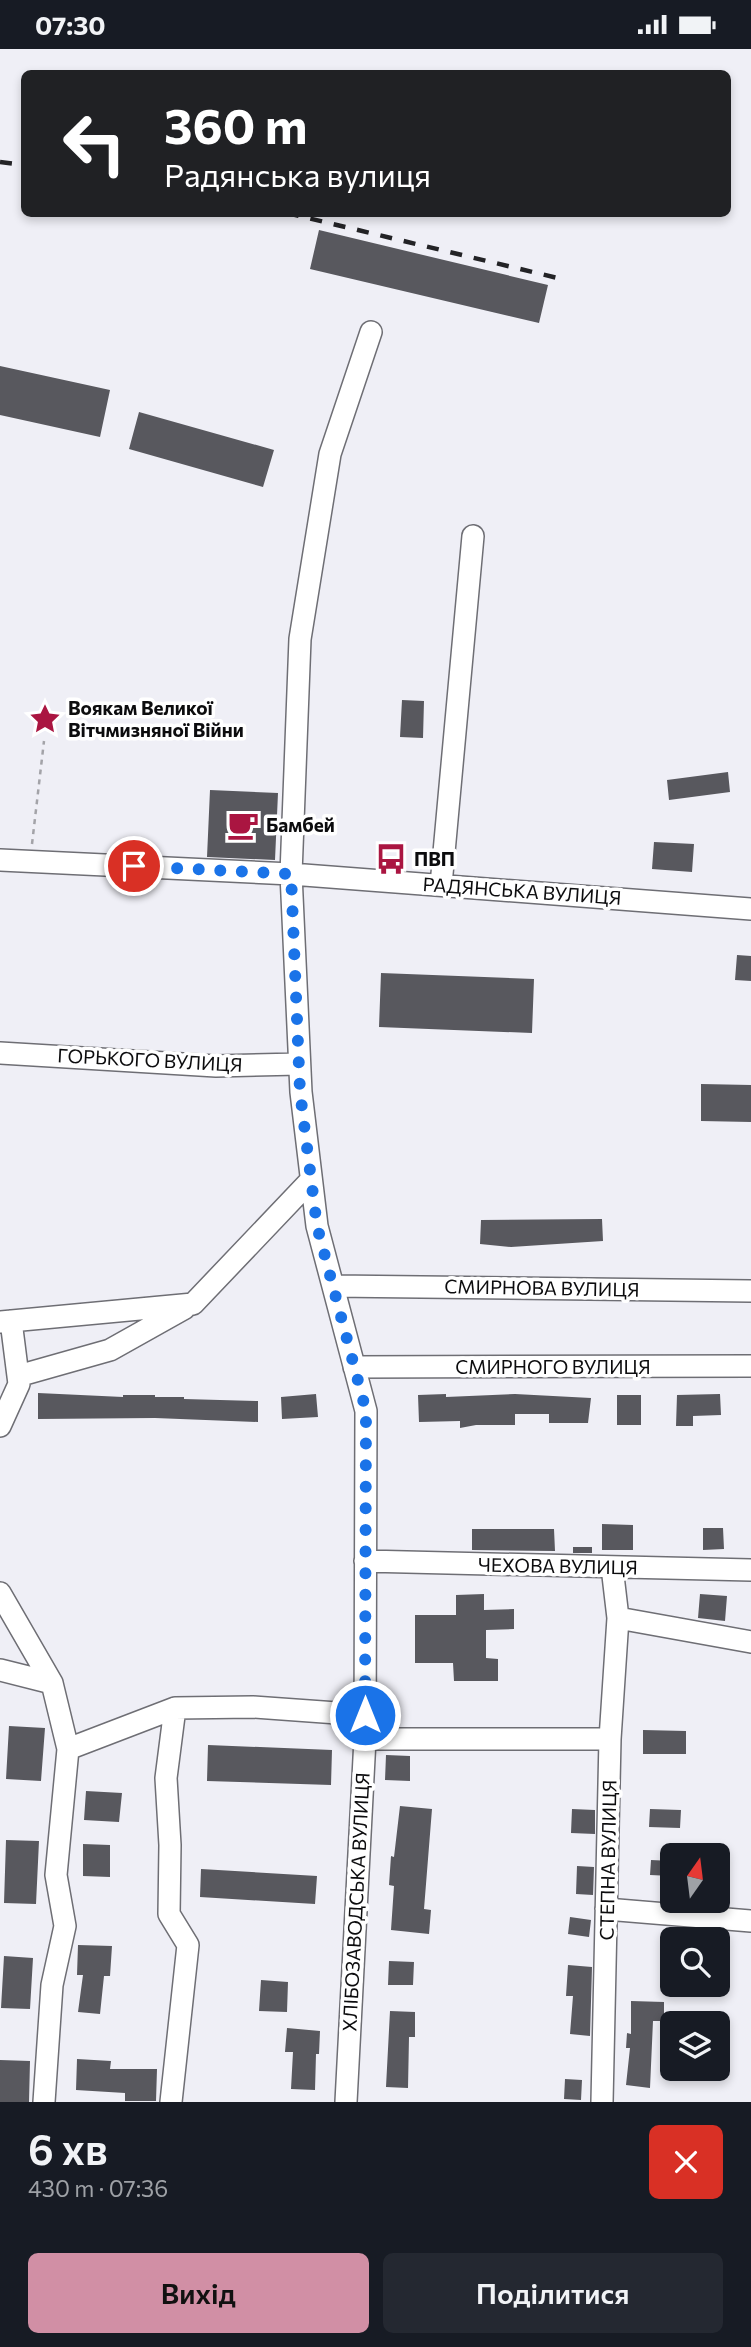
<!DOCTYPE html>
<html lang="uk">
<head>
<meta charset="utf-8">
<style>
  :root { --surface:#171b24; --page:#242831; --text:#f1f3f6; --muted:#9ea1a6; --accent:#d18fa5 }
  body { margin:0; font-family:Commissioner,sans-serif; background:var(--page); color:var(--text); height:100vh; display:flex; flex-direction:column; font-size:26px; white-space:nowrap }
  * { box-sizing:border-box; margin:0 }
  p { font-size:23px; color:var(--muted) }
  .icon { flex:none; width:38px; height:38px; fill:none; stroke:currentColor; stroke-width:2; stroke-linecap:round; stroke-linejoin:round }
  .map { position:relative; height:2053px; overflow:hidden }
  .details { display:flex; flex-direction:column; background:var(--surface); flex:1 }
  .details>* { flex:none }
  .banner { position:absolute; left:21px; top:21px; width:710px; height:147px; border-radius:10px; box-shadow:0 4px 10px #0003; background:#202124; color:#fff; overflow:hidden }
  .needle { width:46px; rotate:14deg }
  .controls { position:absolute; left:660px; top:1794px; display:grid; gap:14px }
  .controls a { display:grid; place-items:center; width:70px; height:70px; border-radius:10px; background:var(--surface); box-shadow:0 4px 10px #0003; font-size:35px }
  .pin { position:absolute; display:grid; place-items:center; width:60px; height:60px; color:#fff; margin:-30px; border:4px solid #fff; border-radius:50%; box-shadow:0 2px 7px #0007 }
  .me { position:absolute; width:77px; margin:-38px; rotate:0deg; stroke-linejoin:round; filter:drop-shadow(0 0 5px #0008) }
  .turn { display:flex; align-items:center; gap:24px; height:147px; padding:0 28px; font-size:32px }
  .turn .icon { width:91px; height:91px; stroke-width:2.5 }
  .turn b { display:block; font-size:49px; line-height:60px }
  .round { display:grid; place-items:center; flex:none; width:74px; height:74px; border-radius:10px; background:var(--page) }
  .headline { display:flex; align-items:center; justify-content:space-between; height:119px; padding:0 28px }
  h1 { font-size:42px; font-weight:600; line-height:52px }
  .button { display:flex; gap:14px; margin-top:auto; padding:14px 28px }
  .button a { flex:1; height:80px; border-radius:10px; background:var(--accent); color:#111; font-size:28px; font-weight:600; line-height:80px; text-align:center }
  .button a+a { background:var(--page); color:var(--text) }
  .status { display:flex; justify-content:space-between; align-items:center; height:49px; padding:0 35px; background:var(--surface); direction:ltr }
  .status svg { height:19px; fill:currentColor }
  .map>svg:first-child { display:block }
</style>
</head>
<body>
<div class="status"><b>07:30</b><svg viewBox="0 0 49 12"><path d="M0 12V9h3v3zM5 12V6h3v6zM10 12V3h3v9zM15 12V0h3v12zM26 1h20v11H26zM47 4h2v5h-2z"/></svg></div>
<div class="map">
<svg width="751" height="2053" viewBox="0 0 751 2053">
  <rect width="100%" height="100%" fill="#efeff6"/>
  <path fill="#58585e" d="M319,181L548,236L539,274L310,220Z
    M0,317L110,341L100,388L0,366Z
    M139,363L274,401L263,438L129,400Z
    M402,651L424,652L423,689L400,688Z
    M728,723L730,743L669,751L667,731Z
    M210,741L278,744L275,811L207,808Z
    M654,793L694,795L692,823L652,820Z
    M737,906L751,907V932L735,931Z
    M381,924L534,930L532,984L379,978Z
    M701,1035L751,1036V1073L701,1072Z
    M602,1170L603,1192L511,1198L480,1195L481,1171Z
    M38,1344L123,1348V1346H155V1348H184V1350L258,1352V1373L155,1369L38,1370Z
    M316,1345L318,1368L282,1370L281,1348Z
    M446,1345V1348L515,1345L591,1349L588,1374H549V1365H515V1376H476L460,1379V1372L419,1373L418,1346Z
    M720,1345L721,1366L693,1367V1377H676L677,1346Z
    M617,1346H641V1376H617Z
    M602,1475L633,1476V1501H602Z
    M703,1479H723L724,1500L703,1501Z
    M472,1480H554L555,1502L472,1501Z
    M573,1498H592V1504H573Z
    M484,1545V1561L514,1560V1580L486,1581V1609L498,1610V1632H454L453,1614H415V1566H456V1546Z
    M700,1545L727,1547L725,1572L698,1569Z
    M9,1677L45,1679L41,1732L6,1730Z
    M643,1681L686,1682V1705H643Z
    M208,1696L332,1701L331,1736L207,1732Z
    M386,1706L410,1707V1732L385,1731Z
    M86,1742L122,1744L119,1773L84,1771Z
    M400,1757L432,1760L424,1860L431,1861L429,1885L391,1881L394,1837L389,1836L391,1807L394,1808Z
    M572,1760L595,1761V1785L571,1784Z
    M650,1760L681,1761L680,1779L649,1778Z
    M6,1791L39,1792L36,1855L4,1854Z
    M83,1795L110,1796V1828L83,1827Z
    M651,1811L672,1812V1827L650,1826Z
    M577,1817L594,1818L593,1846L576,1845Z
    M201,1820L317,1827L315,1855L200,1848Z
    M570,1868L591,1871L589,1888L568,1885Z
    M78,1896L112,1897L110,1927H104L100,1965L78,1963L83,1926H77Z
    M4,1907L33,1909L30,1960L1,1959Z
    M389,1912L414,1913L413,1936H388Z
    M568,1916L592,1918L590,1987L570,1985L573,1947H566Z
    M261,1931L288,1933L287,1963L259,1962Z
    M631,1952L664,1953V1972H653L650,2039L626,2036L630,1999H626L627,1984L631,1985Z
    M390,1962L415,1963V1988H409L408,2039L386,2038Z
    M287,1979L320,1982L319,2005H316L315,2041L291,2040L293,2003H285Z
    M77,2010L111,2012L110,2020H157L156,2052H125V2044L76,2041Z
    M0,2011L30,2012L29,2053H0Z
    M565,2030L582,2031L581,2051L564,2050Z"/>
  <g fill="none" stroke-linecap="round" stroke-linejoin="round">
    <defs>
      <path id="minor" d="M0,811L291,825L751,860
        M441,836L473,487
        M0,1004L216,1017L299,1015
        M333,1237L751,1242
        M0,1273L193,1255L311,1131
        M354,1318L751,1317
        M18,1327L110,1301L185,1259
        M0,1377L19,1335L11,1272
        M365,1512L751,1521
        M0,1544L52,1634L68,1700L56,1826L65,1877L52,1936L44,2053
        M618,1569L751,1593
        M0,1621L52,1634
        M365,1690H610
        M68,1700L175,1659L253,1658L365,1666
        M606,1860L751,1872
        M171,2053L188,1896L169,1865L170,1796L166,1729L175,1659
        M346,2053L365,1690L366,1362L317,1177L301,1043L291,825L300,590L330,405L371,283
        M602,2053L610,1690L618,1569L612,1518"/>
    </defs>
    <use href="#minor" stroke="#6e6e74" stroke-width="24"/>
    <path stroke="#a3a3a8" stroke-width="2.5" stroke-dasharray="5 5" stroke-linecap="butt" d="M32,795L44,692"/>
    <use href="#minor" stroke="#fff" stroke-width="21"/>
    <path stroke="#232326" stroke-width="4.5" stroke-dasharray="12 12" stroke-linecap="butt" d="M0,113L24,116
      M287,164L566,231"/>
  </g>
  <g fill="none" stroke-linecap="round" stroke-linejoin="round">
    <path stroke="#1a73e8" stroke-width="12" stroke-dasharray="0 21.6" d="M134,817L291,825L300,1043L317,1177L366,1362L365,1666"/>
  </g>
  <defs>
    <symbol id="sight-bare" viewBox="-9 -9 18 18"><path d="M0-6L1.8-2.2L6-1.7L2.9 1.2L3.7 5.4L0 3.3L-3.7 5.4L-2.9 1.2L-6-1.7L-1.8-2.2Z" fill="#aa1541" stroke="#fff" stroke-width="2.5" paint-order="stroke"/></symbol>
    <symbol id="cafe-bare" viewBox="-9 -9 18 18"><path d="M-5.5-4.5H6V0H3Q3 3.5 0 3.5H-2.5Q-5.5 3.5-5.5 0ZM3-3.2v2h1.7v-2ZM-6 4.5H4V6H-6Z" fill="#aa1541" stroke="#fff" stroke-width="2.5" paint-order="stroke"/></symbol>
    <symbol id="bus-bare" viewBox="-9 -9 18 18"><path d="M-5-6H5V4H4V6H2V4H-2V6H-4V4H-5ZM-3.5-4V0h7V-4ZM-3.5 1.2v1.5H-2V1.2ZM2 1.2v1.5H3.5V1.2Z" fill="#aa1541" stroke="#fff" stroke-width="2.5" paint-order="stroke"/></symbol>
  </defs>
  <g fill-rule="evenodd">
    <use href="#sight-bare" x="23" y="648" width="44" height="44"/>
    <use href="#cafe-bare" x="221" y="754" width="44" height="44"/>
    <use href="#bus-bare" x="369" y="788" width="44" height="44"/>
  </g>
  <g text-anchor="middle" stroke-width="7" stroke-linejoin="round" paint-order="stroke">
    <g font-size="19" font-weight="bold" fill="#0c0c0e" stroke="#fff" text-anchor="start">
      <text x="68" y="666">Воякам Великої<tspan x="68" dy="22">Вітчмизняної Війни</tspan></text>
      <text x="266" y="783">Бамбей</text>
      <text x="414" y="817">ПВП</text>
    </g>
    <g font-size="19" fill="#0c0c0e" stroke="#fff">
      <text transform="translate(522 842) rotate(4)" y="7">РАДЯНСЬКА ВУЛИЦЯ</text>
      <text transform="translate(150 1011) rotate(3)" y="7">ГОРЬКОГО ВУЛИЦЯ</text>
      <text transform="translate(542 1239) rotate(1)" y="7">СМИРНОВА ВУЛИЦЯ</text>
      <text x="553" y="1325">СМИРНОГО ВУЛИЦЯ</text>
      <text transform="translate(558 1517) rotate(1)" y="7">ЧЕХОВА ВУЛИЦЯ</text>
      <text transform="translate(608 1811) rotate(-89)" y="7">СТЕПНА ВУЛИЦЯ</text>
      <text transform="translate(356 1853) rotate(-87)" y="7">ХЛІБОЗАВОДСЬКА ВУЛИЦЯ</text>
    </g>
  </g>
</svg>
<div class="controls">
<a><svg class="needle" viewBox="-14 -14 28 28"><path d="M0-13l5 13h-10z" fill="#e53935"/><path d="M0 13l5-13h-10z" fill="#9ea1a6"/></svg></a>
<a><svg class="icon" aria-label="search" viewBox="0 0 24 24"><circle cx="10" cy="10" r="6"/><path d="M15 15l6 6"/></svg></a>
<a><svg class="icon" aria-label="layers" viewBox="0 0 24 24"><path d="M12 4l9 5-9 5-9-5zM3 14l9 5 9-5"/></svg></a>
</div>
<div class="pin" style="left:134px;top:817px;background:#d93025"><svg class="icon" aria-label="arrive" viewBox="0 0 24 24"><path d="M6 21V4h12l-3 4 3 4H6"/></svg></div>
<svg class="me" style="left:365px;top:1666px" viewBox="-20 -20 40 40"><circle r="17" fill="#1a73e8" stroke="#fff" stroke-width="3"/><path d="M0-11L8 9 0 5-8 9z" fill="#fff"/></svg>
<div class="banner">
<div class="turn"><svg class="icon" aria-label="left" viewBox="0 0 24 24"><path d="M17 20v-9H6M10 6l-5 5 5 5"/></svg><div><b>360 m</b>Радянська вулиця</div></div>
</div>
</div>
<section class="details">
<div class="headline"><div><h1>6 хв</h1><p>430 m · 07:36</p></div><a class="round" style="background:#d93025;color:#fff"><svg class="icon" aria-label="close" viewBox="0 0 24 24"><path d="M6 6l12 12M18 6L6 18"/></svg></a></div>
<div class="button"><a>Вихід</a><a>Поділитися</a></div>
</section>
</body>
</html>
